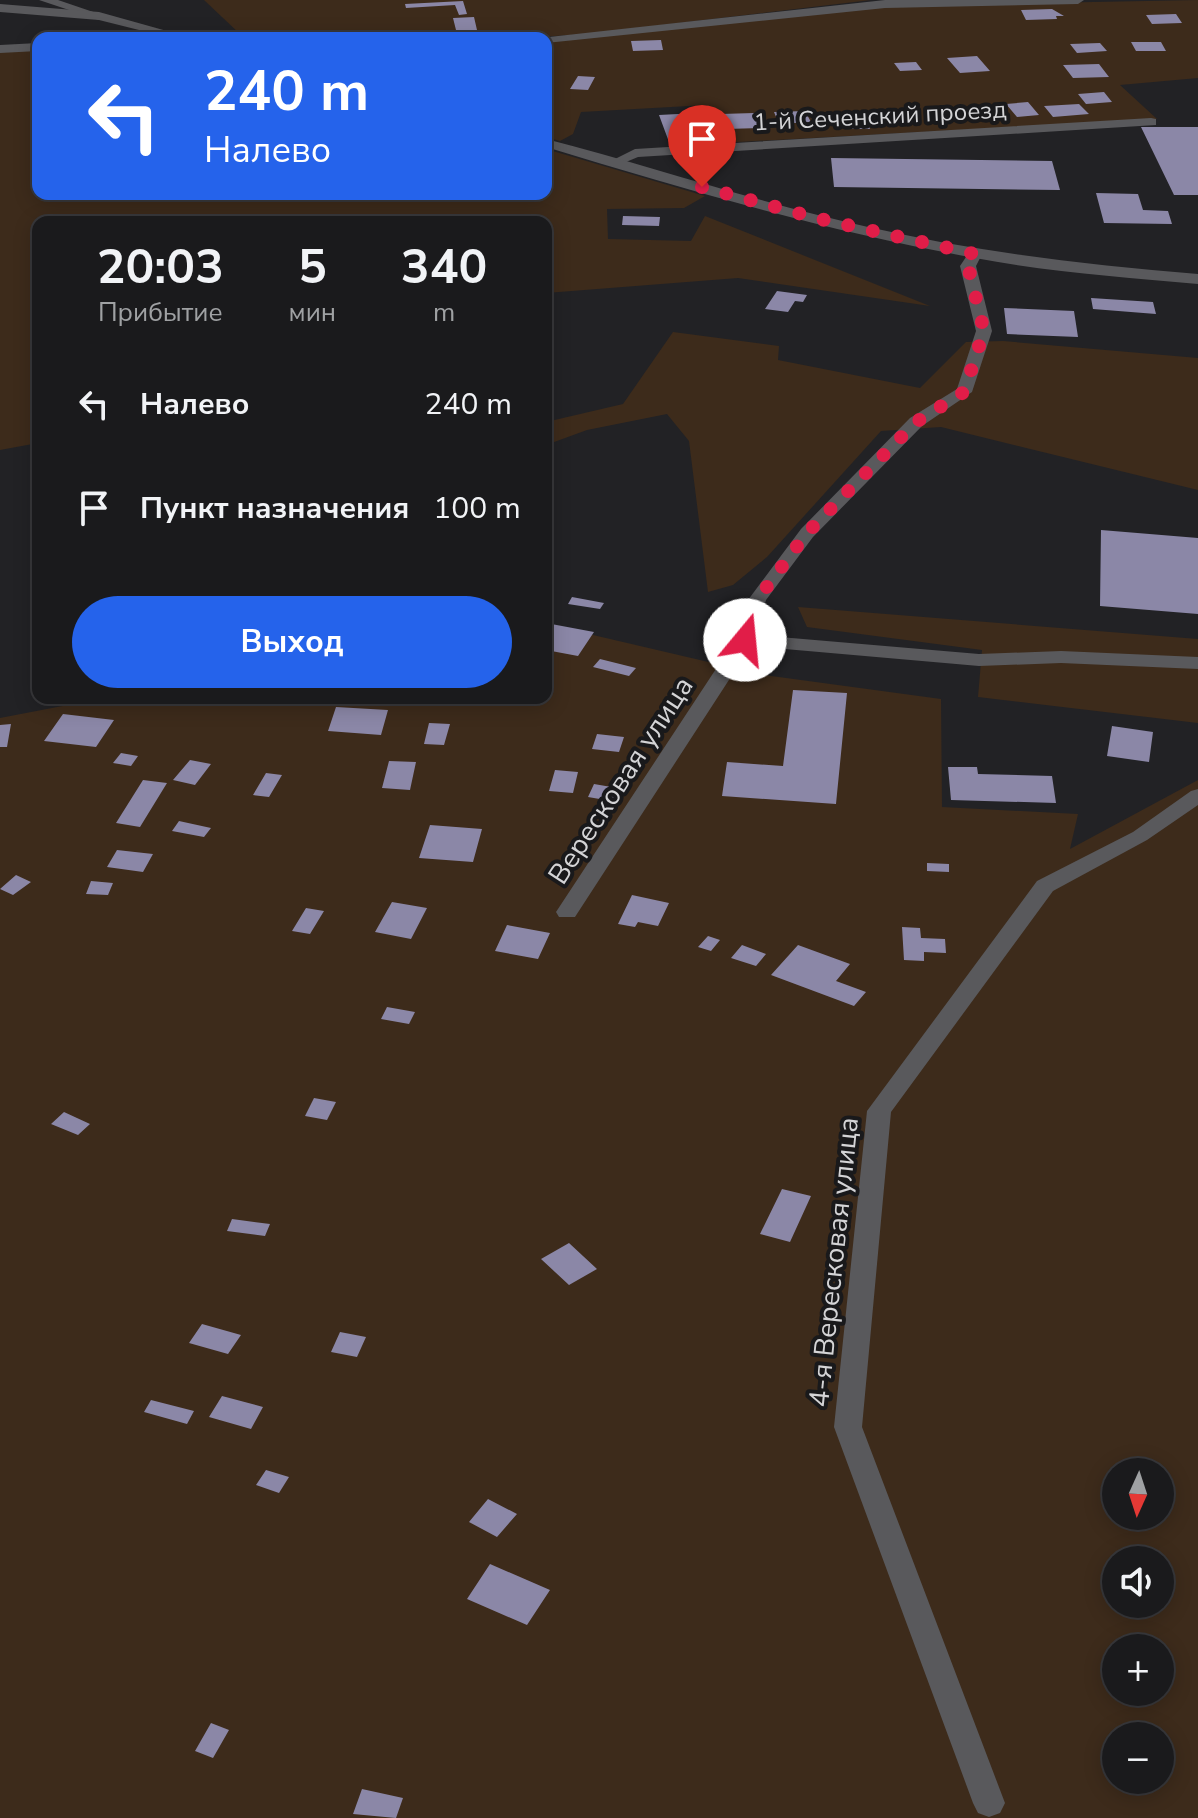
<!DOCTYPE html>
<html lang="ru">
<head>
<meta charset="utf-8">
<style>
  :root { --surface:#1a1a1c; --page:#272729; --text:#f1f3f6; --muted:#9fa1a3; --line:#38383b; --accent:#2563eb }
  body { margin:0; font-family:"Nunito Sans",sans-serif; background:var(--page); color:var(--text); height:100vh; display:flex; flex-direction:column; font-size:30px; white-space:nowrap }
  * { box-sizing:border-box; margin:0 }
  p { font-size:26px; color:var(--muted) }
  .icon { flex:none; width:44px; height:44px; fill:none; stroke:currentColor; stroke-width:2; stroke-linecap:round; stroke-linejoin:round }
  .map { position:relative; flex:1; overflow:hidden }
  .details { position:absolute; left:32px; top:216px; width:520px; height:488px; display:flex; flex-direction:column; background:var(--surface); border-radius:16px; box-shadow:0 4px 20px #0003,0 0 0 2px var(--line) }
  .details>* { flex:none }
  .banner { position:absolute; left:32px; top:32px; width:520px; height:168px; border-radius:16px; box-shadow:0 4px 20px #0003,0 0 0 2px var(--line); background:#2563eb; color:#fff; overflow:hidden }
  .needle { width:52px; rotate:183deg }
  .fabs { position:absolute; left:1102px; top:1458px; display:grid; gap:16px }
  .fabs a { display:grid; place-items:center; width:72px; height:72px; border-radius:50%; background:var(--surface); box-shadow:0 4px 20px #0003,0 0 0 2px var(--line); font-size:40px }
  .pin { position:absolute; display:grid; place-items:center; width:68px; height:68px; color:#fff; margin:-82px -34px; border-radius:50% 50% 50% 0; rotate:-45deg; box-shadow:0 0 8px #0007 }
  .pin .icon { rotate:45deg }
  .me { position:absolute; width:88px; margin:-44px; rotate:17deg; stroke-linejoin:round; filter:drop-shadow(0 0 6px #0008) }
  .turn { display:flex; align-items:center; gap:28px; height:168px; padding:0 40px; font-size:36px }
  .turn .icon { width:104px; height:104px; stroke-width:2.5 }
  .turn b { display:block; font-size:56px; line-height:68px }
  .eta { display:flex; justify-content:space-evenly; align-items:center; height:136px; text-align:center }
  .eta b { font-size:48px; font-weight:700; line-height:56px }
  .action { display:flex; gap:16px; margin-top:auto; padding:16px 40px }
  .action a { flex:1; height:92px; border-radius:48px; background:var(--accent); color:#fff; font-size:32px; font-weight:700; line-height:92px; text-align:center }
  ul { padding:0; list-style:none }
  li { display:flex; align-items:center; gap:24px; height:104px; padding:0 40px }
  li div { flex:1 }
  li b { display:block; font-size:30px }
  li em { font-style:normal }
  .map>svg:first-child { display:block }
</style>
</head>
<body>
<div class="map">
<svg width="1198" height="1818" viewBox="0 0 1198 1818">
  <rect width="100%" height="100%" fill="#222225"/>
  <path fill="#3d2b1b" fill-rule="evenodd" d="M204,0H871L587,34L522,38H239L240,34Z
    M1198,0V78L1120,85L1157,119L720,143L707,105L581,112L573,134L560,141L546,137V42L887,6Z
    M38,50V194H546V149L705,196L684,208L607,209L608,239L691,241L705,216L930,306L738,278L546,293V222H38V443L0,450V52Z
    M673,332L779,346L778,360L920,388L966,342L1003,341L1198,358V490L941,427L881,431L767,557L733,585L708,592L689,441L667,414L587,430L546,445V422L623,404Z
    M798,607L1198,639V723L978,697L982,650L807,627Z
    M546,624L764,675L941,699L942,807L1078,814L1070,849L1198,780V1818H0V718L104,698H546ZM1116,1472H1160V1516H1116ZM1116,1560H1160V1604H1116ZM1116,1648H1160V1692H1116ZM1116,1736H1160V1780H1116Z"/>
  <path fill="#8b87a7" d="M463,1L467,14L459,15L455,5L406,8L405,4Z
    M1052,9L1064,16H1056L1057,19L1026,20L1021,10Z
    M1176,14L1182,23L1152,24L1146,15Z
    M474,17L477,30H456L453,18Z
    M298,31H353L352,38H297Z
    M661,40L663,50L633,51L631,41Z
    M1131,42H1161L1166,51H1136Z
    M1100,43L1107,51L1077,53L1070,44Z
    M977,56L990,71L960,73L947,58Z
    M916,62L922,70L900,71L894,63Z
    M1099,64L1109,77L1073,78L1063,65Z
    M578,76L595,77L588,90L570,89Z
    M1104,92L1112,102L1086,104L1078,94Z
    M1028,102L1039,115L1017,117L1006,104Z
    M1079,104L1089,114L1053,117L1044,106Z
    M805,111L811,122L779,124L774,112Z
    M905,112L913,124L891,125L884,113Z
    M697,113L708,141L669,142L659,115Z
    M754,113L760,128L727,129L721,114Z
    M847,116H865L870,129H852Z
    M1141,127H1198V195H1174Z
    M831,158L1052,161L1060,190L834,187Z
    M1096,193L1138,194L1143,210L1168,211L1172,224L1104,223Z
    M623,216L660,217L659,226L622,225Z
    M777,291L807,295L803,302L795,301L788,312L765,309Z
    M1091,298L1153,302L1156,314L1093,309Z
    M1004,308L1074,311L1078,337L1007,334Z
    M1101,530L1198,538V614L1100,606Z
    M572,597L604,603L600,609L568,604Z
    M546,623L594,632L578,656L546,650Z
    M600,659L636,668L629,676L593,667Z
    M793,690L847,693L836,804L722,796L727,762L783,766Z
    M336,707L388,710L381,735L328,731Z
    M63,714L114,720L96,747L44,741Z
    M429,723L450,724L444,745L424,744Z
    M11,724L7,747H0V725Z
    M1112,726L1153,732L1149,762L1107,756Z
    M597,734L624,737L619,752L592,749Z
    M121,753L138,756L131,766L113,763Z
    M190,760L211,764L195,785L173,780Z
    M389,761L416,762L410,790L382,788Z
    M948,767H977L978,774L1052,776L1056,803L951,800Z
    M555,770L578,772L573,793L549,791Z
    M266,773L282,775L269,797L253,795Z
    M143,780L167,783L140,827L116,823Z
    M594,784L623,789L617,802L588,797Z
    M179,821L211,828L204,837L172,831Z
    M430,825L482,829L473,862L419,858Z
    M117,850L153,854L143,872L107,867Z
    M927,863L949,864V872L927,871Z
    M16,875L31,882L13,895L0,889Z
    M91,881L113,883L108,895L86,894Z
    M632,895L669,903L658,926L638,922L635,927L618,924Z
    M392,902L427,908L411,939L375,932Z
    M306,908L324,911L310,934L292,931Z
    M507,925L550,933L538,959L495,951Z
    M902,927L920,928L921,938L945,939L946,953L924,952V961L904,960Z
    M708,936L720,940L711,951L698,947Z
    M742,945L766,954L756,966L731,958Z
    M798,945L850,964L836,981L866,992L854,1006L771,975Z
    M387,1007L415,1012L409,1024L381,1019Z
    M314,1098L336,1102L327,1120L305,1116Z
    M64,1112L90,1124L78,1135L51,1124Z
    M782,1189L811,1196L790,1242L760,1234Z
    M232,1219L270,1224L265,1236L227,1231Z
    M569,1243L597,1269L569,1285L541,1259Z
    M202,1324L241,1335L228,1354L189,1343Z
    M340,1332L366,1337L357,1357L331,1352Z
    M222,1396L263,1407L251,1429L209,1417Z
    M151,1400L194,1411L187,1424L144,1412Z
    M266,1470L289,1477L279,1493L256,1485Z
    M488,1499L517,1514L497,1537L469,1522Z
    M490,1564L550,1590L527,1625L467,1599Z
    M211,1723L229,1730L213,1758L195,1751Z
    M362,1789L403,1798L396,1818L353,1814Z"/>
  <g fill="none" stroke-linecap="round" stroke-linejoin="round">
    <path fill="#59595c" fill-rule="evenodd" d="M39,0H58L105,16L99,20Z
      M885,0H1084L1078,4L885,8L546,43V38H540Z
      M38,43V51L0,53V45Z
      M1151,118L1156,119V125L638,157L614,167L607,163L635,149Z
      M975,250L982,254L976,266L992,331L972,392L922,426L813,537L766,600L756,635L979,654L1061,651L1198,657V669L1061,663L979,666L751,646L575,917H559L556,912L735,640L748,600L801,529L910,418L957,389L976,331L960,266L970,251Z
      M1198,789V805L1147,840L1053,891L891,1112L862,1427L1005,1803L1000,1813L989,1817L978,1813L973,1803L834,1427L867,1111L1037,881L1133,832L1191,791Z"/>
    <path fill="#59595c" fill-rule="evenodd" d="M0,4L99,12L192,38H171L99,20L0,12Z
      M546,139C654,167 759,203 868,227C977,252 1086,265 1198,274V284C1123,277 1049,272 975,258C829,232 687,190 546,147Z"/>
  </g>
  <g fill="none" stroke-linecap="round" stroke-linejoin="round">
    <path stroke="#e11d48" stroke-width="14" stroke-dasharray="0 25.2" d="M702,187L820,219L975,254L968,266L984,331L964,392L916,422L807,533L757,600L745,640"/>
  </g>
  <g text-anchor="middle" stroke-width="8" stroke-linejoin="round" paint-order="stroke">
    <g font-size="24" fill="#d4d4d6" stroke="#19191b">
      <text transform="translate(880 116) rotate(-3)" y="8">1-й Сеченский проезд</text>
    </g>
    <g font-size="28" fill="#d4d4d6" stroke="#19191b">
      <text transform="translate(620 780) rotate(-57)" y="10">Вересковая улица</text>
      <text transform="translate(833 1262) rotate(-84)" y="10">4-я Вересковая улица</text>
    </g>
  </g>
</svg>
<div class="fabs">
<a><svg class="needle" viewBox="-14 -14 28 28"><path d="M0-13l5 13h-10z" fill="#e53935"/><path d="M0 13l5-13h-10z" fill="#9fa1a3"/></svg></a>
<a><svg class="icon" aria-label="sound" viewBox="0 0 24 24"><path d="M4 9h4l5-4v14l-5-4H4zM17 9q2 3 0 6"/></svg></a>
<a>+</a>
<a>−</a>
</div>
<div class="pin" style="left:702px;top:187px;background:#d93025"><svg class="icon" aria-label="arrive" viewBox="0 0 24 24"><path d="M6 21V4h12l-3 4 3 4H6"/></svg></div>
<svg class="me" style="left:745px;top:640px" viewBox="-20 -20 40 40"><circle r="19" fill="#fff"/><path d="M0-13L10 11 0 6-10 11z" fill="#e11d48"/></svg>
<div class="banner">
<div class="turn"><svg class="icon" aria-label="left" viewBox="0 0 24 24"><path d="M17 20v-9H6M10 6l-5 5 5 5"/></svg><div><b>240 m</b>Налево</div></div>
</div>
<section class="details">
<div class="eta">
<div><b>20:03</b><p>Прибытие</p></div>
<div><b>5</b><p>мин</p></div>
<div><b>340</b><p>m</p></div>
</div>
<ul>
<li><svg class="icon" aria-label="left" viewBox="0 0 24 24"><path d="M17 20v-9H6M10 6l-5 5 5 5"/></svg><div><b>Налево</b></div><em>240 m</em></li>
<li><svg class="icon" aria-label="arrive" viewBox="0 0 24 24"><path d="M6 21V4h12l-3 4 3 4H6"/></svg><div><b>Пункт назначения</b></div><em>100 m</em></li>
</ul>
<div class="action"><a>Выход</a></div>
</section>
</div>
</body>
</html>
